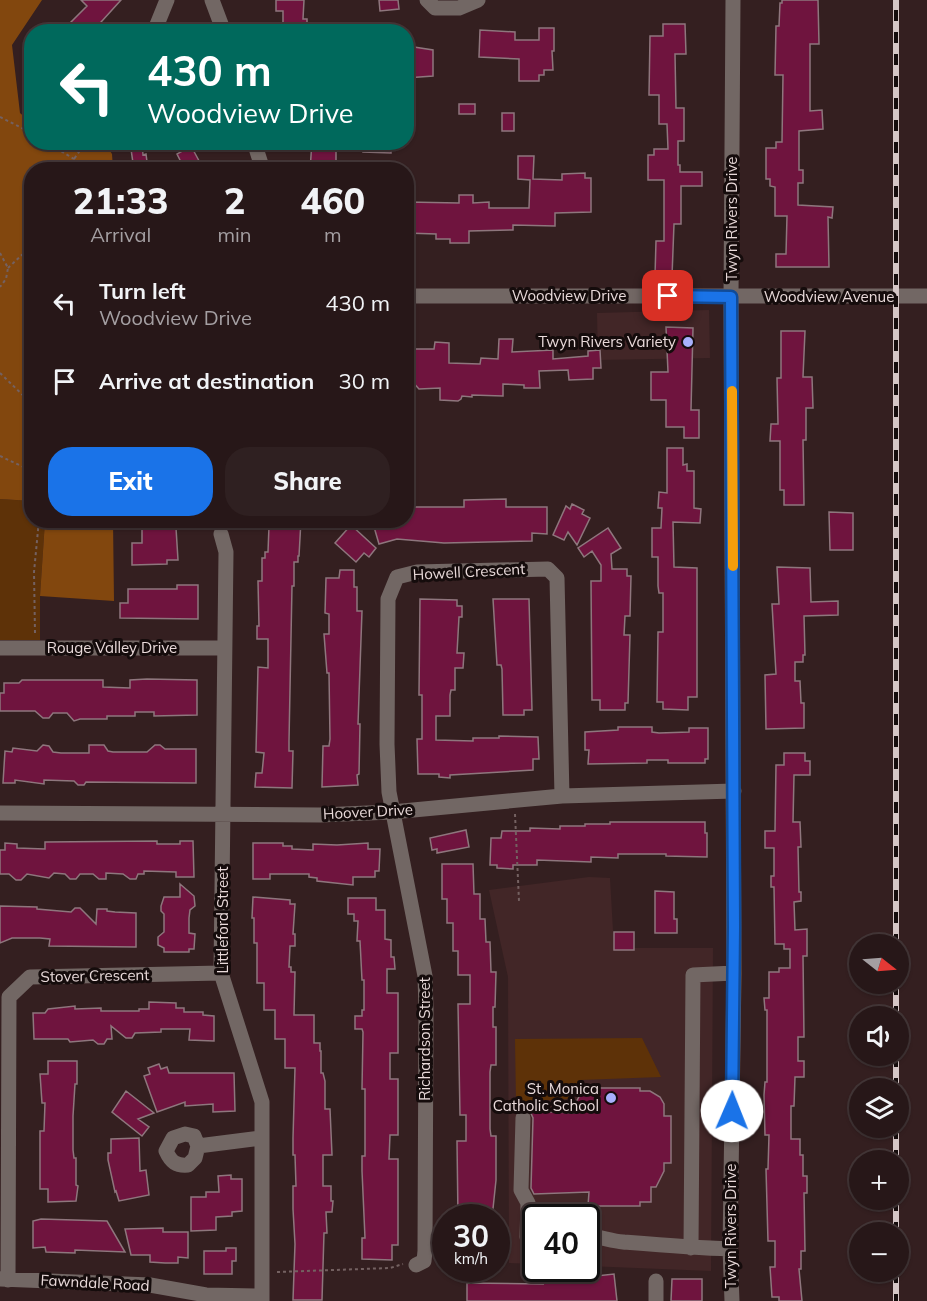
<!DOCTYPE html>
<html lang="en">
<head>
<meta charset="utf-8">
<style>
  :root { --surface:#271718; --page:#2f2021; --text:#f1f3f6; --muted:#a49fa2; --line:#433637; --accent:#1a73e8 }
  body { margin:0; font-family:Mulish,sans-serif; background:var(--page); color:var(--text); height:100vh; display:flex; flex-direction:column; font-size:22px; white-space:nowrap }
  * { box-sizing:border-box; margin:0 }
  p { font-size:20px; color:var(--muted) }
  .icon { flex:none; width:33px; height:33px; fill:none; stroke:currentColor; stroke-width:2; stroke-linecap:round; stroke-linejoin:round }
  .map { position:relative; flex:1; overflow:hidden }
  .details { position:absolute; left:24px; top:162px; width:390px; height:366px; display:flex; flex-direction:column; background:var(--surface); border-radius:24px; box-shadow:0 2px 4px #0004,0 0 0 2px var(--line) }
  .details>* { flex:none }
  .top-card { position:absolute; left:24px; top:24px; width:390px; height:126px; border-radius:24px; box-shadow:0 2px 4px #0004,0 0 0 2px var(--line); background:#00695c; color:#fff; overflow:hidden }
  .needle { width:39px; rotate:107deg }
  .tools { position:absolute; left:849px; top:934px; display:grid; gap:12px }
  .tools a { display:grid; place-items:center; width:60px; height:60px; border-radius:50%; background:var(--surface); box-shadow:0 2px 4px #0004,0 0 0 2px var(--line); font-size:30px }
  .speed { position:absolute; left:432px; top:1204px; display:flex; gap:12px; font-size:30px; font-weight:700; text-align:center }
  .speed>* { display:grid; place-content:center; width:78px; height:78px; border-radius:50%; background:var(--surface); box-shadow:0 2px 4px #0004,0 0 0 2px var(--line); line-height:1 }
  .speed small { font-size:15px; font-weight:400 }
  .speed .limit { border:3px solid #111; border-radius:9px; background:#fff; color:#111 }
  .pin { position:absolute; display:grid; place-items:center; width:51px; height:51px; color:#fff; margin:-26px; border-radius:12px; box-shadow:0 3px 9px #0006 }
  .me { position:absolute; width:66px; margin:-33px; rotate:1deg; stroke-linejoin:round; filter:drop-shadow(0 0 4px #0008) }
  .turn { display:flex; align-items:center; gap:21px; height:126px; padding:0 24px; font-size:27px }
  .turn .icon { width:78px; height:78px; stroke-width:2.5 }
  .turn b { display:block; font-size:42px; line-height:51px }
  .eta { display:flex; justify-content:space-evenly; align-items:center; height:102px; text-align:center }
  .eta b { font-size:36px; font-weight:800; line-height:42px }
  .cta { display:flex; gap:12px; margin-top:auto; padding:12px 24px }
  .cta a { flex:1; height:69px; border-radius:24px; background:var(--accent); color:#fff; font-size:24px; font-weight:800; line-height:69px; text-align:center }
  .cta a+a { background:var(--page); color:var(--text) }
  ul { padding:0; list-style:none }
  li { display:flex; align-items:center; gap:18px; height:78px; padding:0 24px }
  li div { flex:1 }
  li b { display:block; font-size:22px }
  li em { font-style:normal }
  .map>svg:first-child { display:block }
</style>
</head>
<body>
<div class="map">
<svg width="927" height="1301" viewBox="0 0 927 1301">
  <rect width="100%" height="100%" fill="#341f20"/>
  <path fill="#422627" d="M709,310L710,358L598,360L597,313Z
    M589,877L610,878L614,948H713L711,1271L587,1266L586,1218H536L535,1264L509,1263L508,977L489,890Z"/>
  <path fill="#5e3208" d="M0,499L31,501L32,520L45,521L40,596V640H0Z
    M642,1038L661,1077L580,1080L568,1099L516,1102L515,1039Z"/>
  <path fill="#82470e" d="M0,0H42L12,45L20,113L31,123L32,142L53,143L60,149L87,143H105L112,154L113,169L32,170L31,501L0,499Z
    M45,521H113L114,601L40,596Z"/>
  <path fill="#6f143e" stroke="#8e767d" stroke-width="1.5" d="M81,0H121L92,32H61L87,6Z
    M276,0H304L303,19H307V32H283V11H276Z
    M379,0H398L399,9L380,11Z
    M782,0H818L819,44H810V111L822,110L823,129L799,131V170H803V183H798V205L833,207L832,218L828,217L829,267H776V254H786L787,216H775V187L770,186V179H766V148H776V142H782L783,75H775L776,26H779L780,3H782Z
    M663,24H685L686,54H675L676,108H684V141H678V165H680V172H702V186H681V224H674L672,276H655L656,241H664V180H648V155H654V149H668L667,124H659V95H649L650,36H663Z
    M539,28H554V51H552L553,70H544V75H539V81H519V59L479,57L480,30L515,32V40H539Z
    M414,47L433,50V76L406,78V50H414Z
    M459,104H475V114H459Z
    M502,113H514V131H502Z
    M130,142H142L143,155L146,154L148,170H134Z
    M312,142H336V170H310Z
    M364,142H391V153L363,152Z
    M191,146L204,170H185L177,154Z
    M518,156H534L533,179L562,180V174L585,173V178H591V212L555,213V226L513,225V230L469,231V243H450V239H436V234L406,233L407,202L459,203V195H473V203L489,202V208H529L530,180L518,179Z
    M666,327L693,328L691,410H699V438H684V427H666V400H651V372H668Z
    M781,331H805L803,377H812L813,408H806V440H803L804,505H784V490H780V441H770L771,424H778L777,378H781Z
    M499,339H513L512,352L553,350V359L588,356V351L600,350L601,368H593V379L569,380L568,370L539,371L540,388H524V385L503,384V396L472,395V397L462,396L461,399L458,401L440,400V388L419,389L411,380V373H406V349H434L435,342L449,343V363L480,364L481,358L498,359Z
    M667,448H683V465L687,464V471H694V508L701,509L700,523L673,522L674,567L697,568V697H688V710L663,709V702H657L658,632H663V593H659L658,586V557H652V528H661L662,508H658L659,492L667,493Z
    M506,499V507H547V534L532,533V541L444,543L397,539L379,544L372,520H406V511H411V507H464V500Z
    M572,504L584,510L582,514L590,518L577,545L568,532L564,540L553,535L566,506L570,509Z
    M829,512L853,513V550H830Z
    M142,520H169V528H176L178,560H167V564L132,565V543H142Z
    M279,520H301L299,556H298V562H294V586H292L289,741V751H293L292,788L255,787L256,773H262L264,753L256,752L258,667L268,668V639H257V626H259L258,581H262V558H265V552H268L269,526H279Z
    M351,525L376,548L369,557L364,553L356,562L335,543Z
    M608,528L621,548L611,554L612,569H627V576H631L630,616H625L624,635H630L628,703H625V710H600V700H592L591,581H601V565L592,551L584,557L578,548Z
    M777,567L810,568L811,602L838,601V615L804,616L805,655H803V662H795V681H800L801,703H804V728L766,729L765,675L776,674L772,604H779Z
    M340,570H354V587H357V611H362L358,724H360L359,774L357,775L358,785L322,787L323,746H329L330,739L329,673H327L324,634H329V614L325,613L326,578H339Z
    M177,585H198V619L120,618V603H128V589H177Z
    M420,599L457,600V606H462V617H459L457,653H464L463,668H455V690H451L450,695V716H436V740L473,741V738H499V736L538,737L539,759H533V770L450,775V778L439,777V774H418L417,739H422V695H419Z
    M493,599H529L532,710H524V715H503L502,669L501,665H497Z
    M147,679L197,680V715L154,716V712H135V716H107V719H80L74,721L67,713H53L49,718H43L35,711H0V693H4V683H19L22,680H103V687L130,688V680Z
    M618,727H652V732L659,733L689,732V728H708V759H705V763H668V760H647V763L588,764L589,750H585V732L618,730Z
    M43,745L49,746L53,752L61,753H89V745H104L108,751L113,752H147L155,745H160L165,749H196V783L86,782L84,785H78L74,781L44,780V784L15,780V783H3L5,751L12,752L13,748L37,751Z
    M784,753H805V761H810V775H794L793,822H800L801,847H798L799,892H801V901L794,902L795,930L807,929V956H803L804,1037H798V1061H804V1077H795L794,1106H791V1139H800V1155H803V1176H807V1193H804L805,1251H801V1269H799L802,1301H779V1297H772L770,1267H775V1241H768L766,1169H768L769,1135H765L764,1095L765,1082H767V1010H765L764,998H769V972H779V968H790V949H784V944H775L774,887H771V876H774V848H765V831H775L776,765H784Z
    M610,822H705V833H707V857L666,856V854H618V858L591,857V862L537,860V865H513V869L497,868V865H490L491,838H501L502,831H530V828L560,829V826H585V824H610Z
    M466,830L469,847L437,853V849L432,850L430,838Z
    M157,841V844H180V841H193L194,877H176V872L144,871V874H138L136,879H130L123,874L106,873V879H99L93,874H80L76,879H70L65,874L54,873L49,878L27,874L21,880H16L9,874H0V850H5V843L17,844V848L45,849V842Z
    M253,843H283V846H292V849L313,850V844L337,845L368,843V849H380L379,871H375V877H353V885L317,881V878L309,877V874H270V879H253Z
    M442,864H473L474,894H480V919H485L486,942H490L491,972H496L495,1007H493V1027H496V1065H491L490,1072V1129L491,1136H496V1180L492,1218H458L457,1141H466V1115H460L458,1004H470V975H458V951H453V923H447V899H442Z
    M180,884L194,896L195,906L190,910L189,918V933L195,934L194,949H189V952H164V948L158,945V937L164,932V914L161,911V906L164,897H180Z
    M655,891L674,892V919H677V933H655Z
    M253,897L290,900V904H295L293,934H295V946H290L289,967H291V972H295L294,1015H314V1043H320V1051H321V1073H323L325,1081V1109H330L332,1155H323V1186H331V1201H333L332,1212H326L327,1233H324L322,1300H293L295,1244L293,1209V1186H296L295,1155H293V1138L295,1068H285V1039H275V1010H264V983H257V943H254V918H252Z
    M348,898H376V910H385V939L391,940V957H394L395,969H387V993H398V1053H390V1079H398V1135H390L389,1159H398V1245H392V1260L362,1259V1238H365L362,1171V1156H365V1089H362L363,1032L362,1029H355V1016H362V1010H364V980H362L360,941H357L358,921H354V914H348Z
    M0,906L37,907V909L71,912L75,908H80L96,924L97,909H107V911L115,912L136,913V947L49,946L50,939L40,938H12L0,943Z
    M614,932H634V950H614Z
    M149,1002L176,1003V1008H184V1012H203V1015L214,1016V1041L189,1040L190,1029H161V1032L135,1033L132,1038H126L111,1026L112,1039H107L104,1044H98L93,1040L70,1042L68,1039H34L33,1013H45L48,1009L75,1006V1009L101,1008V1011H139V1009H149Z
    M48,1061H77V1084H75L73,1116V1150L74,1158H76V1185L78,1186L76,1201L48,1202V1189H40V1131H44L45,1103H42L40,1074H48Z
    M159,1064L161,1069L167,1067L169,1073H234L235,1111L213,1112V1104L185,1106V1102L157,1112L144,1076L150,1074L148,1068Z
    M599,1088H640V1091H650L660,1097L664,1104V1116H671V1163H664V1171L656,1187H651V1202H640V1206H588L589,1192L534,1194L531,1188L533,1118L530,1111L575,1113V1104L580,1095L589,1091H599Z
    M126,1091L154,1113L138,1119L149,1127L142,1136L112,1112Z
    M139,1138L140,1171L146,1170L149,1195L119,1201L116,1191L115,1192L108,1160V1153H111V1139Z
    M231,1175V1179H242V1211L232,1212V1216L216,1217V1230L191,1231V1197H206V1192H219L218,1176Z
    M41,1219L107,1221L125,1252L75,1250V1253L46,1252L45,1247L33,1248V1221Z
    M163,1228V1232H188V1258L178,1257V1263H165L150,1262V1255H131L125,1229Z
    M226,1248H236V1261H232V1274H204V1251H226Z
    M614,1274L617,1301H467V1283L543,1284L542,1282Z
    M672,1279H702V1301H671Z"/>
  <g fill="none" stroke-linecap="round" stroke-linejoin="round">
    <path stroke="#746161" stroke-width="2" stroke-dasharray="3 3" stroke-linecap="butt" d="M0,117L32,133
      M46,142L74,159L65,170
      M72,170L74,159L86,142
      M25,252L32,236
      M0,253L8,268L6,279L0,287
      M8,268L25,252L32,253
      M0,373L32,404
      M0,456L32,471
      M35,633L34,572L39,520
      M515,814L519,901
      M277,1272L390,1268L403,1264"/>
    <path stroke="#726764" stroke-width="15" d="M212,0L224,32
      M427,0L435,8H459L478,0
      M154,32L167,0
      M254,142L263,170
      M406,296H927
      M221,534L226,552L221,973L262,1102V1301
      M0,648H223
      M0,813L320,815L392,812L562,796L734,791
      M523,1118L521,1190L528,1203L527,1237H536
      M185,1134L194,1136L198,1146L195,1158L188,1165C176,1166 171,1162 166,1151L173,1138Z
      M198,1146L261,1138
      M586,1236C599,1236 610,1241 623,1242C659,1245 694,1248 730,1249
      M691,1248L693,975L734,973
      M416,1265L424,1261L425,1251L426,1009L425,976L389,792L387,744L388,599L397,577L417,572L548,569L557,578L562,796
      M0,1279L150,1285L206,1295L262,1296
      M8,1280L9,997L30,977L221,973
      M656,1281V1301
      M732,1301L730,1249L734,973L731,297L733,0"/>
    <defs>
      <path id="rail" d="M896,945V0
        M896,984V1017
        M896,1056V1089
        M896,1128V1161
        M896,1200V1233
        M896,1272V1301"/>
    </defs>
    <use href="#rail" stroke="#d5c6c6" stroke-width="6"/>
    <use href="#rail" stroke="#150c0c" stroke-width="4" stroke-dasharray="11" stroke-linecap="butt"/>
  </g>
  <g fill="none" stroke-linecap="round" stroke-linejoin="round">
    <defs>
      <path id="route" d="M668,296L731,297L734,927L732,1111"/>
    </defs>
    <use href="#route" stroke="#114b97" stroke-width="15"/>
    <use href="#route" stroke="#1a73e8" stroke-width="10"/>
    <path stroke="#f59e0b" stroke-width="10" d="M732,391L733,566"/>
  </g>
  <g fill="#a8b0fc" stroke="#150c0c" stroke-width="2">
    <circle cx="688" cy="342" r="6"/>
    <circle cx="611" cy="1098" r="6"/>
  </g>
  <g text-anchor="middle" stroke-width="6" stroke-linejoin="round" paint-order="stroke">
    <g font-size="15" fill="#e9dada" stroke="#150c0c">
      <text transform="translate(732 219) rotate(-90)" y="5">Twyn Rivers Drive</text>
      <text x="569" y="301">Woodview Drive</text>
      <text x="829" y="302">Woodview Avenue</text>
      <text transform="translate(469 572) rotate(-3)" y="5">Howell Crescent</text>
      <text x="112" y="653">Rouge Valley Drive</text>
      <text transform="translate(368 812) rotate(-3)" y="5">Hoover Drive</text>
      <text transform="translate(223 920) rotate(-90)" y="5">Littleford Street</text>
      <text transform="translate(95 976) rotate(-1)" y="5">Stover Crescent</text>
      <text transform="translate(425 1039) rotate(-90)" y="5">Richardson Street</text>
      <text transform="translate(731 1226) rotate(-90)" y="5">Twyn Rivers Drive</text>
      <text transform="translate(95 1283) rotate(3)" y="5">Fawndale Road</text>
    </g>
    <g font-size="15" fill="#e9dada" stroke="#150c0c" text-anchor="end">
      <text x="676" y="347">Twyn Rivers Variety</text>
      <text x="599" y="1094">St. Monica<tspan x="599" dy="17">Catholic School</tspan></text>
    </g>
  </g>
</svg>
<div class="tools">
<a><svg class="needle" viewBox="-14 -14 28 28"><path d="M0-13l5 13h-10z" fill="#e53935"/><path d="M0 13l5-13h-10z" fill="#a49fa2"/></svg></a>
<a><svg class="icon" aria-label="sound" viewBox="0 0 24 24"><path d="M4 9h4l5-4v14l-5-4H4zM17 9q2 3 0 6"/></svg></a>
<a><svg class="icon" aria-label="layers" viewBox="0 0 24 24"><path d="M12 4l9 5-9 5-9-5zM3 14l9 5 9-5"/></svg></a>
<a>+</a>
<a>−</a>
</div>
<div class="speed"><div>30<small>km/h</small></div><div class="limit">40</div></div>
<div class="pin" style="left:668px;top:296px;background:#d93025"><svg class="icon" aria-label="arrive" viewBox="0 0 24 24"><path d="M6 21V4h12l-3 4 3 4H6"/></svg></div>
<svg class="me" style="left:732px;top:1111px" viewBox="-20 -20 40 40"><circle r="19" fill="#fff"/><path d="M0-13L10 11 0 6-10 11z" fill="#1a73e8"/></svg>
<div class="top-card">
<div class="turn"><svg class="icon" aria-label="left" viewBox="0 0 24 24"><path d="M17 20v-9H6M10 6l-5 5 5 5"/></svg><div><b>430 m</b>Woodview Drive</div></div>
</div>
<section class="details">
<div class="eta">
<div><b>21:33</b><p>Arrival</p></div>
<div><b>2</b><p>min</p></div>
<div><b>460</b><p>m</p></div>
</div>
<ul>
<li><svg class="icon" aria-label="left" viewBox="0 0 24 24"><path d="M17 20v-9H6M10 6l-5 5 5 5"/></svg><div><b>Turn left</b><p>Woodview Drive</p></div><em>430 m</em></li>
<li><svg class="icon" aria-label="arrive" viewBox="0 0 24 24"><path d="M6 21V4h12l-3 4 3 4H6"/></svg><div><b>Arrive at destination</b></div><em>30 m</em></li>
</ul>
<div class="cta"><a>Exit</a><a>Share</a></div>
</section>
</div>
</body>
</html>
